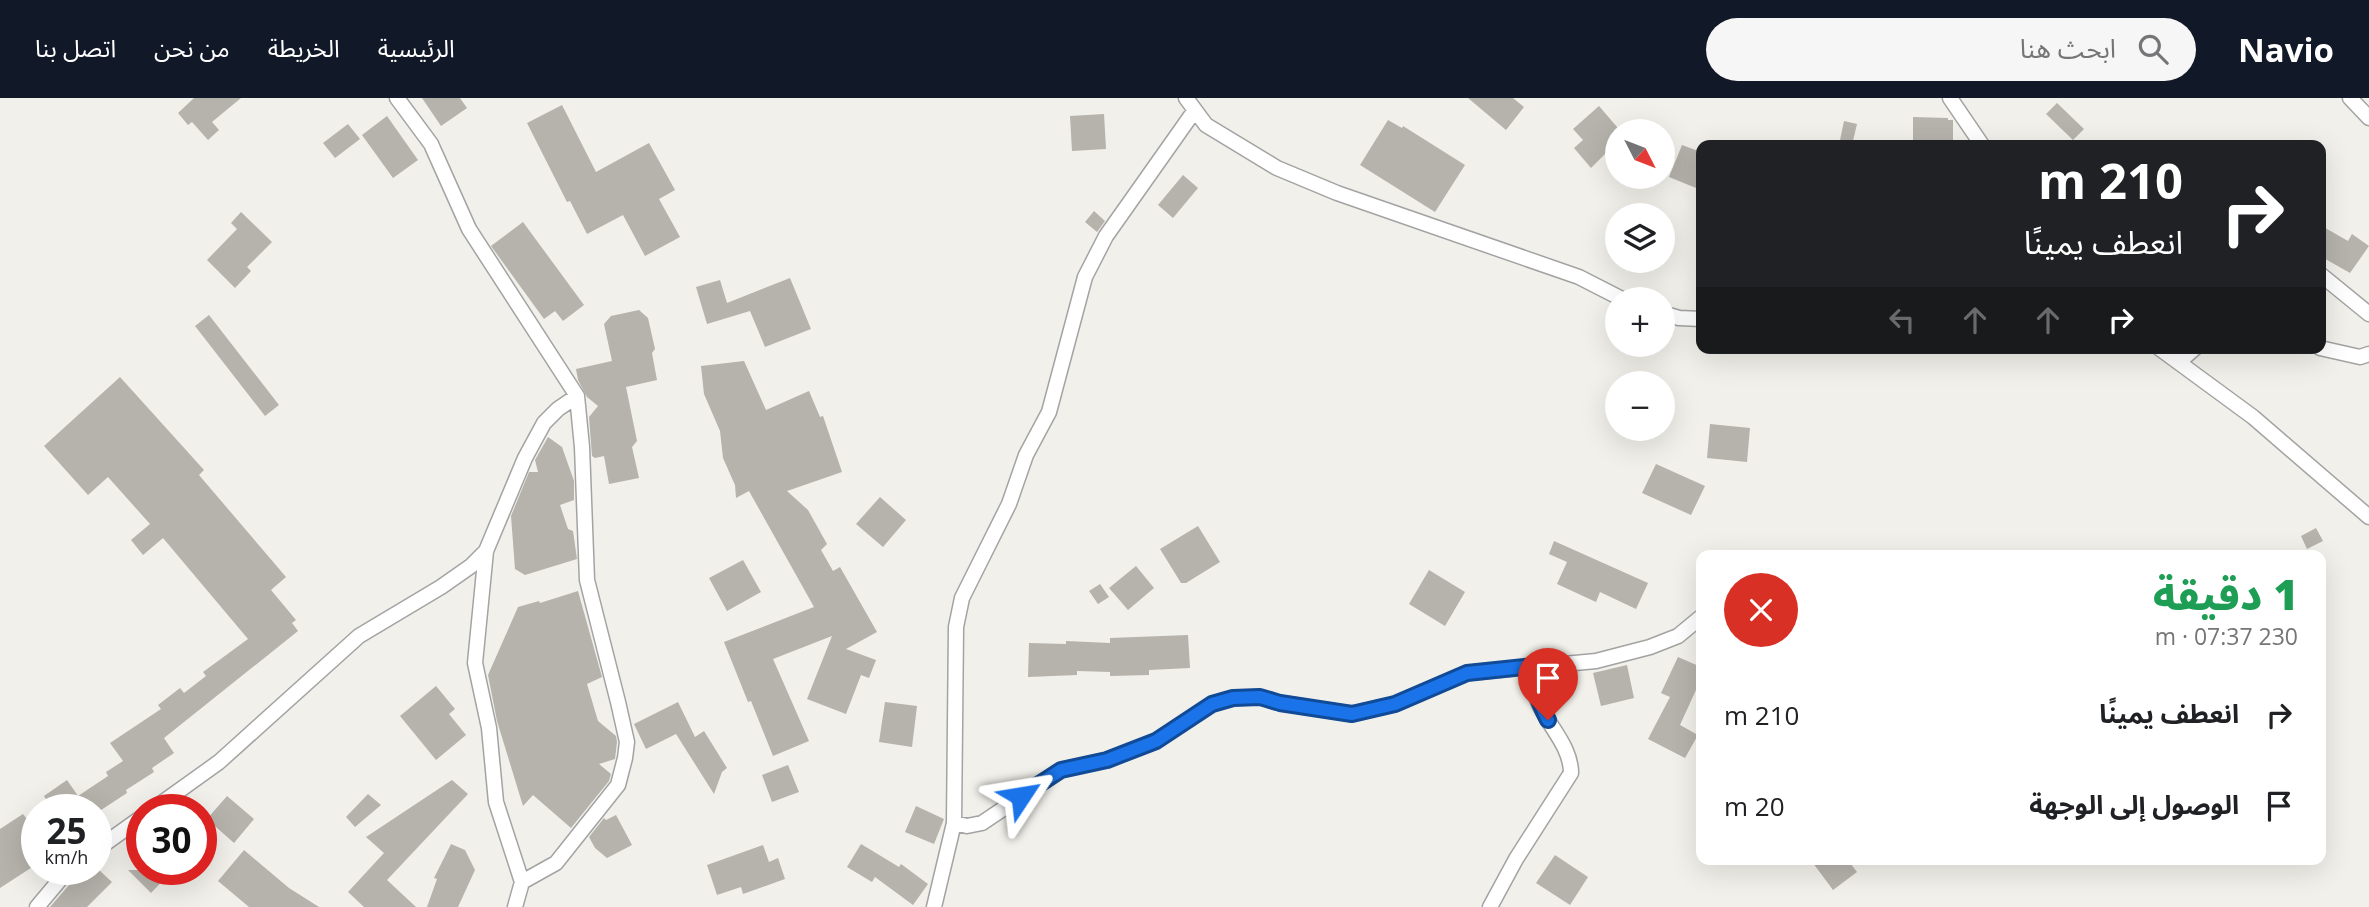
<!DOCTYPE html>
<html lang="ar">
<head>
<meta charset="utf-8">
<style>
  :root { --surface:#fff; --page:#f6f6f6; --text:#202124; --muted:#757577; --accent:#111827 }
  body { margin:0; font-family:"Open Sans","Noto Sans Arabic",sans-serif; background:var(--page); color:var(--text); direction:rtl; height:100vh; display:flex; flex-direction:column; font-size:26px; white-space:nowrap }
  * { box-sizing:border-box; margin:0 }
  p { font-size:23px; color:var(--muted) }
  .icon { flex:none; width:38px; height:38px; fill:none; stroke:currentColor; stroke-width:2; stroke-linecap:round; stroke-linejoin:round }
  .map { position:relative; flex:1; overflow:hidden; direction:ltr }
  .drawer { position:absolute; left:1696px; top:452px; width:630px; height:315px; display:flex; flex-direction:column; background:var(--surface); border-radius:14px; box-shadow:0 7px 28px #0002; direction:rtl }
  .drawer>* { flex:none }
  .guide { position:absolute; left:1696px; top:42px; width:630px; height:214px; border-radius:14px; box-shadow:0 7px 28px #0002; direction:rtl; background:#202124; color:#fff; overflow:hidden }
  .needle { width:46px; rotate:132deg }
  .fabs { position:absolute; left:1605px; top:21px; display:grid; gap:14px }
  .fabs a { display:grid; place-items:center; width:70px; height:70px; border-radius:50%; background:var(--surface); box-shadow:0 7px 28px #0002; font-size:35px }
  .speed { position:absolute; left:21px; top:696px; display:flex; gap:14px; font-size:35px; font-weight:700; text-align:center }
  .speed>* { display:grid; place-content:center; width:91px; height:91px; border-radius:50%; background:var(--surface); box-shadow:0 7px 28px #0002; line-height:1 }
  .speed small { font-size:18px; font-weight:400 }
  .speed .limit { border:10px solid #d22; background:#fff; color:#111 }
  .pin { position:absolute; display:grid; place-items:center; width:60px; height:60px; color:#fff; margin:-72px -30px; border-radius:50% 50% 50% 0; rotate:-45deg; box-shadow:0 0 7px #0007 }
  .pin .icon { rotate:45deg }
  .me { position:absolute; width:77px; margin:-38px; rotate:57deg; stroke-linejoin:round; filter:drop-shadow(0 0 5px #0008) }
  .turn { display:flex; align-items:center; gap:24px; height:147px; padding:0 28px; font-size:32px }
  .turn .icon { width:91px; height:91px; stroke-width:2.5 }
  .turn b { display:block; font-size:49px; line-height:60px }
  .lanes { display:flex; align-items:center; height:66px; padding:0 28px; background:#0003; justify-content:center; gap:35px; direction:ltr }
  .lanes .off { opacity:.35 }
  .round { display:grid; place-items:center; flex:none; width:74px; height:74px; border-radius:37px; background:var(--page) }
  .summary { display:flex; align-items:center; justify-content:space-between; height:119px; padding:0 28px }
  h1 { font-size:42px; font-weight:800; line-height:52px; color:#1e9e55 }
  ul { padding:0; list-style:none }
  li { display:flex; align-items:center; gap:21px; height:91px; padding:0 28px }
  li div { flex:1 }
  li b { display:block; font-size:26px }
  li em { font-style:normal }
  header { display:flex; align-items:center; gap:42px; box-sizing:border-box; height:98px; padding:0 35px; background:var(--accent); color:#fff }
  header strong { font-size:33px }
  nav { display:flex; gap:38px; margin-inline-start:auto; font-size:24px }
  .search { width:490px; height:63px; background:var(--page); display:flex; align-items:center; gap:18px; box-sizing:border-box; padding:0 24px; border-radius:38px; color:var(--muted); font-size:26px }
  .map>svg:first-child { display:block }
</style>
</head>
<body>
<header>
<strong>Navio</strong>
<div class="search"><svg class="icon" aria-label="search" viewBox="0 0 24 24"><circle cx="10" cy="10" r="6"/><path d="M15 15l6 6"/></svg>ابحث هنا</div>
<nav><a>الرئيسية</a><a>الخريطة</a><a>من نحن</a><a>اتصل بنا</a></nav>
</header>
<div class="map">
<svg width="2369" height="809" viewBox="0 0 2369 809">
  <rect width="100%" height="100%" fill="#f1f0ea"/>
  <path fill="#b6b2ac" d="M194,0H241L212,24L219,32L208,42L192,24L188,27L178,15Z
    M422,0H460L467,10L441,28Z
    M1468,0H1513L1524,9L1506,32Z
    M2057,5L2084,31L2073,42L2046,16Z
    M562,7L596,74L649,45L675,92L659,101L680,139L645,158L623,117L587,136L570,103L567,104L527,25Z
    M1599,8L1617,29V44L1591,70L1574,50L1583,42L1573,31Z
    M1104,16L1106,51L1072,53L1070,18Z
    M387,18L418,62L393,80L362,37Z
    M1913,19L1948,20V22H1953V47H1913Z
    M1388,22L1402,30L1403,28L1465,67L1435,114L1360,67Z
    M1844,23L1857,26L1852,47H1839Z
    M348,26L360,41L335,60L323,45Z
    M1682,47L1701,54V92L1669,79Z
    M1183,77L1198,90L1173,120L1158,107Z
    M1094,113L1105,123L1097,134L1085,124Z
    M241,114L272,144L247,169L251,173L235,190L207,162L237,131L231,125Z
    M523,124L584,207L563,223L555,213L544,221L491,148Z
    M2320,127L2348,143L2352,136L2369,148L2350,175L2320,158Z
    M790,180L811,231L765,249L750,213L707,226L696,189L720,182L727,205Z
    M639,212L648,220L655,251L652,255L657,282L626,289L637,343L632,349L639,380L609,386L604,358L595,360L592,358L589,319L598,308L587,299L578,282L576,271L612,263L604,226L611,218Z
    M209,217L279,307L265,318L195,228Z
    M744,263L766,312L809,293L820,319L823,318L842,374L787,393L808,412L827,446L821,452L833,473L840,469L877,534L846,551L876,562L869,580L861,577L846,616L807,601L832,538L773,561L809,643L773,658L751,603L748,604L724,544L814,509L749,393L736,400L735,387L723,360L720,333L704,296L701,268Z
    M120,279L204,372L199,377L286,479L271,492L296,522L292,525L298,533L164,640L174,655L152,670L154,674L126,692L127,695L101,712H53L44,698L67,682L78,698L108,678L106,674L123,663L110,645L161,611L158,607L180,590L184,595L206,578L203,574L248,541L163,440L143,457L131,442L150,426L108,379L88,397L44,348Z
    M1710,326L1750,330L1747,364L1707,360Z
    M548,339L562,349L574,383V402L560,407L568,431L573,433L577,461L525,477L515,471L511,418L529,374H538L535,362Z
    M1656,366L1705,388L1691,417L1642,395Z
    M880,399L906,422L883,449L856,426Z
    M1198,428L1220,464L1186,485H1181L1160,451Z
    M2316,430L2323,443L2307,451L2301,438Z
    M1554,443L1648,485L1636,511L1600,494L1596,504L1557,486L1567,464L1549,456Z
    M743,462L761,494L727,513L709,480Z
    M1136,468L1154,490L1128,512L1109,490Z
    M1429,472L1465,494L1445,528L1409,506Z
    M1100,486L1109,499L1098,506L1089,493Z
    M578,493L602,579L587,586L598,623L616,638L617,644L615,661L599,666L611,676L609,683L571,730L533,697L523,708L497,623L488,577L518,509L539,503L540,505Z
    M1188,537L1190,570L1149,572V577L1110,578V574L1077,573V577L1028,579L1029,545L1066,546V543L1110,545V540Z
    M1678,559L1701,569V581L1680,627L1698,637L1685,660L1648,641L1670,599L1661,595Z
    M1627,567L1634,600L1601,608L1593,575Z
    M436,588L455,611L449,616L466,637L436,662L400,618Z
    M678,604L695,639L704,633L727,670L722,674L714,696L676,636L646,651L634,626Z
    M885,604L917,608L912,649L879,644Z
    M788,667L799,694L772,704L762,677Z
    M452,682L468,696L387,782L416,809H364L348,794L384,755L366,739Z
    M368,696L381,707L355,729L346,719Z
    M227,698L254,721L234,745L207,721Z
    M916,708L944,721L934,746L905,734Z
    M23,716L37,734V766L0,790V731Z
    M616,717L632,747L607,760L595,750L589,739L604,720L606,722Z
    M451,746L465,752L475,772L458,809H427L437,781L434,780Z
    M861,746L899,769L901,766L928,786L913,807L875,779L872,784L847,769Z
    M763,747L769,764L778,760L785,781L743,796L741,789L717,797L707,767Z
    M244,752L289,790L319,809H249L218,783Z
    M1555,757L1588,779L1570,807L1536,785Z
    M1810,761H1847L1857,774L1833,792Z
    M82,772H99L112,784L87,809H50Z
    M128,772H173L151,795Z"/>
  <g fill="none" stroke-linecap="round" stroke-linejoin="round">
    <defs>
      <path id="minor" d="M397,0L431,46L469,131L577,298L582,349L587,482L618,604L627,644L625,660L618,687L556,765L522,784L515,809
        M1186,0L1206,27L1277,70L1337,95L1579,179L1622,201
        M1950,0L1982,47
        M2350,0L2369,20
        M2320,176L2369,216
        M1662,215L1679,220L1701,221
        M2159,250L2253,319L2369,419
        M2320,250L2360,259L2369,256
        M2179,264L2195,250
        M486,453L475,565L489,630L496,704L522,784
        M152,712L219,664L359,538L441,489L471,468L486,453L525,360L544,325L558,311L577,298
        M954,725L967,728L982,725L1061,672L1107,662L1156,643L1212,606L1233,600L1260,599L1280,605L1352,616L1395,606L1467,575L1596,563L1650,549L1678,538L1701,519
        M96,752L142,719
        M37,809L68,772
        M934,809L954,725L956,529L962,500L1009,406L1026,357L1049,314L1085,179L1106,138L1195,12
        M1490,809L1516,761L1571,675C1571,647 1546,626 1537,601C1533,590 1533,579 1533,568"/>
    </defs>
    <use href="#minor" stroke="#a3a3a3" stroke-width="17"/>
    <use href="#minor" stroke="#fff" stroke-width="14"/>
  </g>
  <g fill="none" stroke-linecap="round" stroke-linejoin="round">
    <defs>
      <path id="route" d="M1021,698L1061,672L1107,662L1156,643L1212,606L1233,600L1260,599L1280,605L1352,616L1395,606L1467,575L1533,568C1533,589 1538,603 1548,622"/>
    </defs>
    <use href="#route" stroke="#114b97" stroke-width="18"/>
    <use href="#route" stroke="#1a73e8" stroke-width="12"/>
  </g>
</svg>
<div class="fabs">
<a><svg class="needle" viewBox="-14 -14 28 28"><path d="M0-13l5 13h-10z" fill="#e53935"/><path d="M0 13l5-13h-10z" fill="#757577"/></svg></a>
<a><svg class="icon" aria-label="layers" viewBox="0 0 24 24"><path d="M12 4l9 5-9 5-9-5zM3 14l9 5 9-5"/></svg></a>
<a>+</a>
<a>−</a>
</div>
<div class="speed"><div>25<small>km/h</small></div><div class="limit">30</div></div>
<div class="pin" style="left:1548px;top:622px;background:#d93025"><svg class="icon" aria-label="arrive" viewBox="0 0 24 24"><path d="M6 21V4h12l-3 4 3 4H6"/></svg></div>
<svg class="me" style="left:1021px;top:698px" viewBox="-20 -20 40 40"><path d="M0-17L14 15 0 8-14 15z" fill="#1a73e8" stroke="#fff" stroke-width="4"/></svg>
<div class="guide">
<div class="turn"><svg class="icon" aria-label="right" viewBox="0 0 24 24"><path d="M7 20v-9h11M14 6l5 5-5 5"/></svg><div><b>210 m</b>انعطف يمينًا</div></div>
<div class="lanes"><svg class="icon off" aria-label="left" viewBox="0 0 24 24"><path d="M17 20v-9H6M10 6l-5 5 5 5"/></svg><svg class="icon off" aria-label="ahead" viewBox="0 0 24 24"><path d="M12 20V5M6 11l6-6 6 6"/></svg><svg class="icon off" aria-label="ahead" viewBox="0 0 24 24"><path d="M12 20V5M6 11l6-6 6 6"/></svg><svg class="icon" aria-label="right" viewBox="0 0 24 24"><path d="M7 20v-9h11M14 6l5 5-5 5"/></svg></div>
</div>
<section class="drawer">
<div class="summary"><div><h1>1 دقيقة</h1><p>230 m · 07:37</p></div><a class="round" style="background:#d93025;color:#fff"><svg class="icon" aria-label="close" viewBox="0 0 24 24"><path d="M6 6l12 12M18 6L6 18"/></svg></a></div>
<ul>
<li><svg class="icon" aria-label="right" viewBox="0 0 24 24"><path d="M7 20v-9h11M14 6l5 5-5 5"/></svg><div><b>انعطف يمينًا</b></div><em>210 m</em></li>
<li><svg class="icon" aria-label="arrive" viewBox="0 0 24 24"><path d="M6 21V4h12l-3 4 3 4H6"/></svg><div><b>الوصول إلى الوجهة</b></div><em>20 m</em></li>
</ul>
</section>
</div>
</body>
</html>
